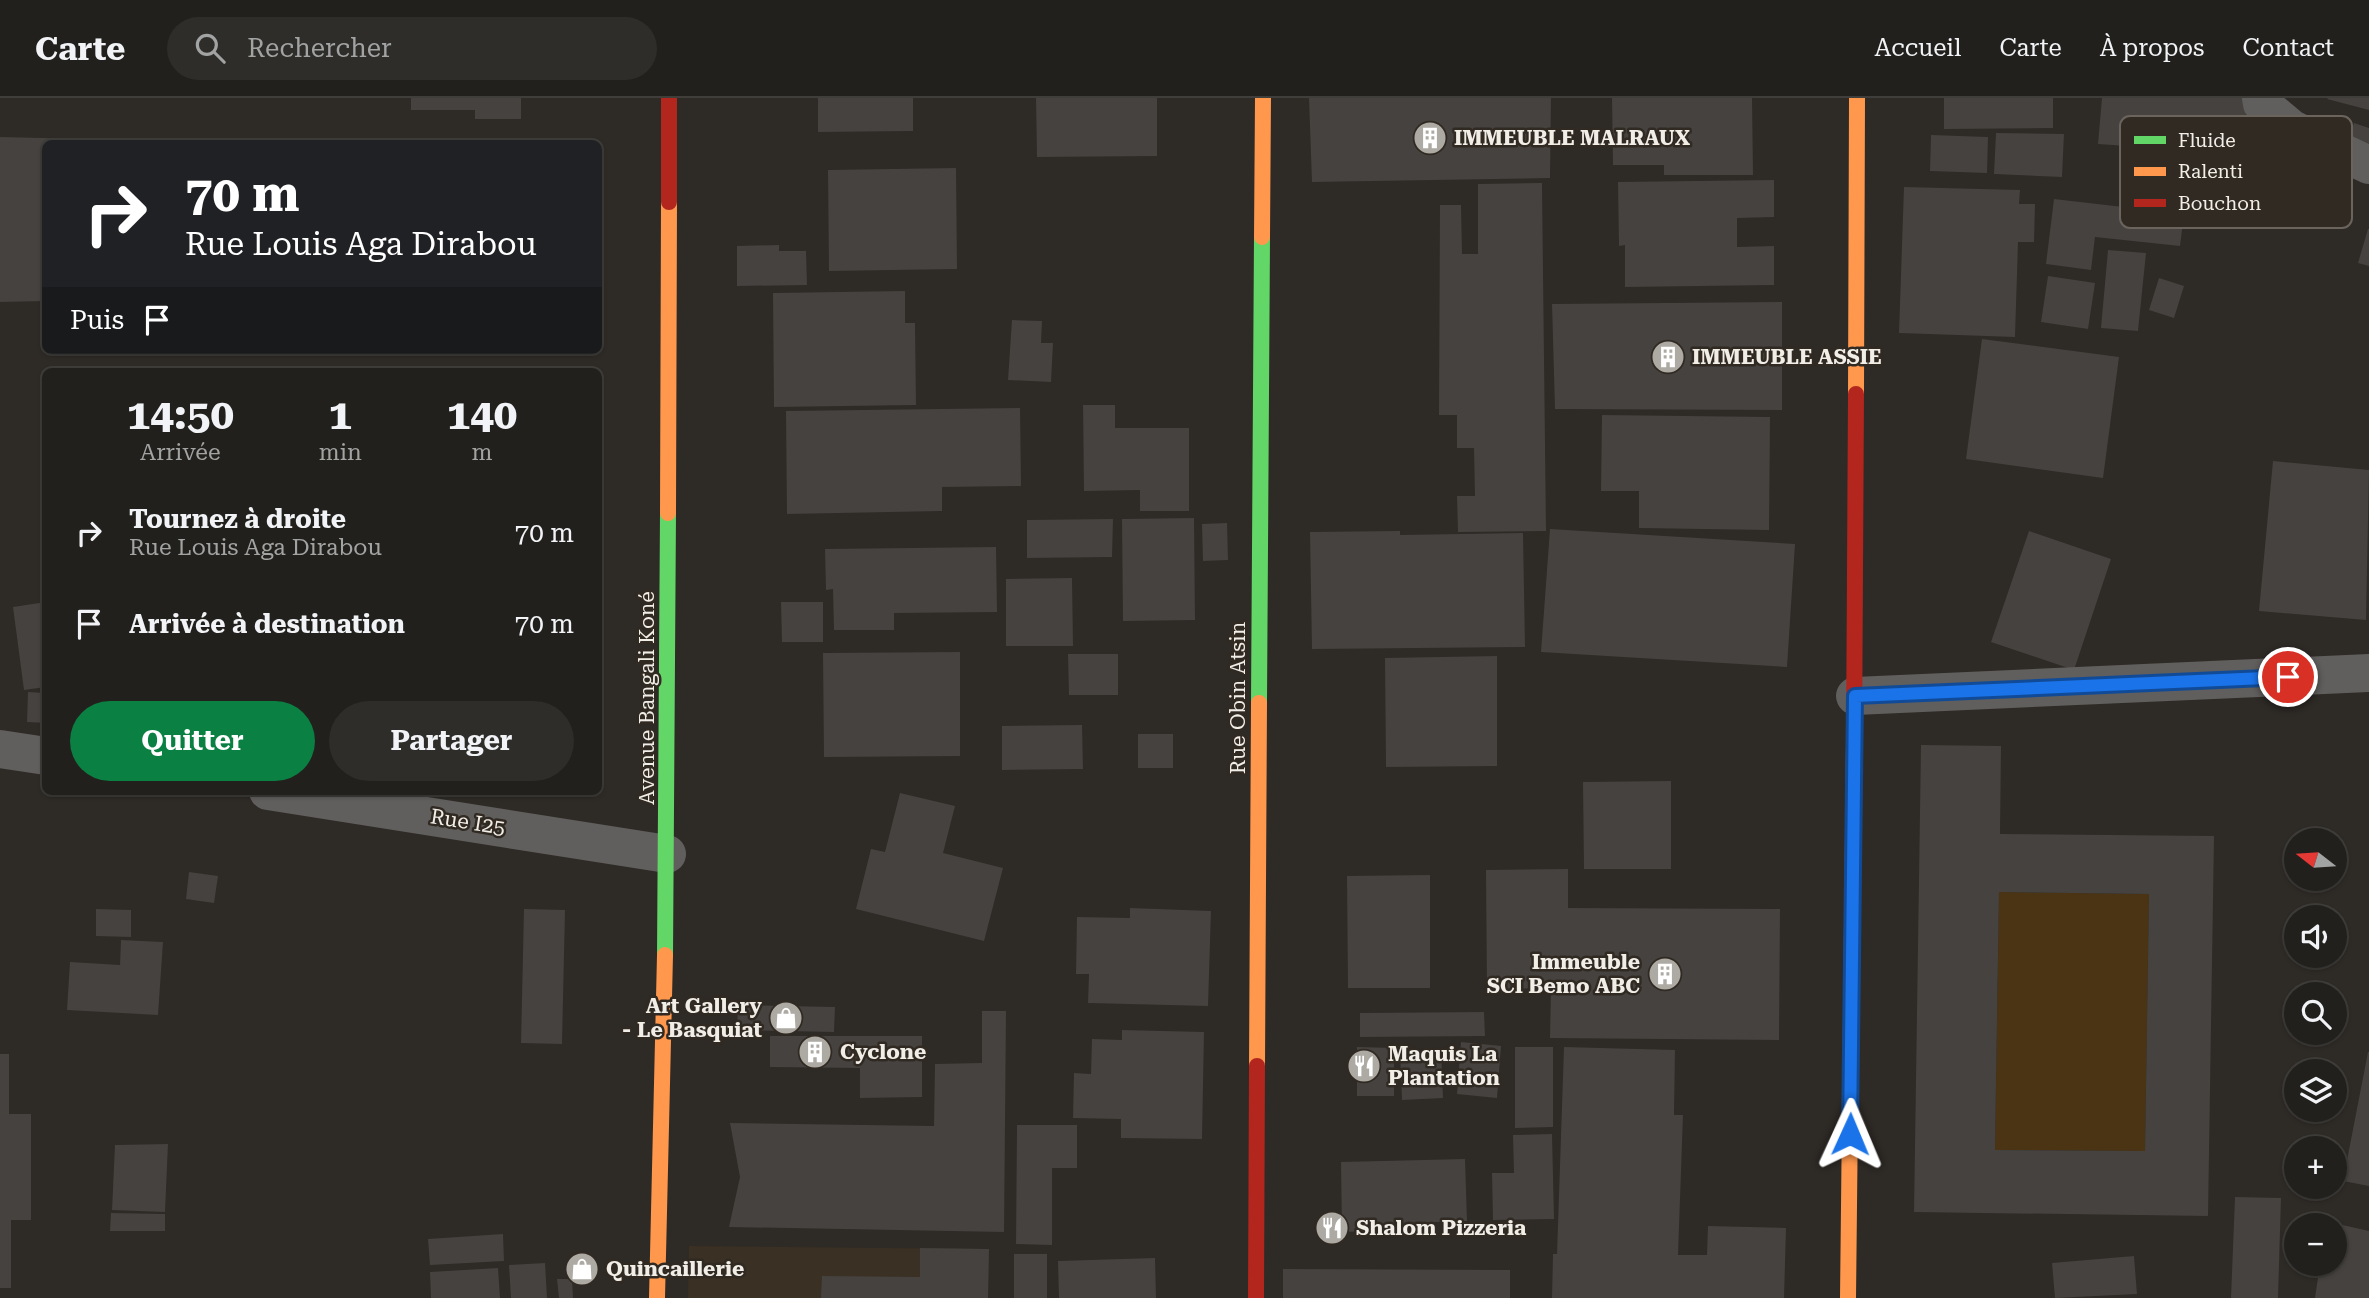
<!DOCTYPE html>
<html lang="fr">
<head>
<meta charset="utf-8">
<style>
  :root { --surface:#22201c; --page:#2e2d29; --text:#f1f3f6; --muted:#a2a3a3; --line:#3f3e3b; --accent:#0b8043 }
  body { margin:0; font-family:"Roboto Serif",serif; background:var(--page); color:var(--text); height:100vh; display:flex; flex-direction:column; font-size:26px; white-space:nowrap }
  * { box-sizing:border-box; margin:0 }
  p { font-size:23px; color:var(--muted) }
  .icon { flex:none; width:38px; height:38px; fill:none; stroke:currentColor; stroke-width:2; stroke-linecap:round; stroke-linejoin:round }
  .map { position:relative; flex:1; overflow:hidden }
  .drawer { position:absolute; left:42px; top:270px; width:560px; height:427px; display:flex; flex-direction:column; background:var(--surface); border-radius:10px; box-shadow:0 2px 5px #0004,0 0 0 2px var(--line) }
  .drawer>* { flex:none }
  .guide { position:absolute; left:42px; top:42px; width:560px; height:214px; border-radius:10px; box-shadow:0 2px 5px #0004,0 0 0 2px var(--line); background:#202124; color:#fff; overflow:hidden }
  .needle { width:46px; rotate:287deg }
  .fabs { position:absolute; left:2284px; top:730px; display:grid; gap:14px }
  .fabs a { display:grid; place-items:center; width:63px; height:63px; border-radius:50%; background:var(--surface); box-shadow:0 2px 5px #0004,0 0 0 2px var(--line); font-size:35px }
  .pin { position:absolute; display:grid; place-items:center; width:60px; height:60px; color:#fff; margin:-30px; border:4px solid #fff; border-radius:50%; box-shadow:0 2px 7px #0007 }
  .me { position:absolute; width:77px; margin:-38px; rotate:1deg; stroke-linejoin:round; filter:drop-shadow(0 0 5px #0008) }
  .turn { display:flex; align-items:center; gap:24px; height:147px; padding:0 28px; font-size:32px }
  .turn .icon { width:91px; height:91px; stroke-width:2.5 }
  .turn b { display:block; font-size:49px; line-height:60px }
  .then { display:flex; align-items:center; height:66px; padding:0 28px; background:#0003; gap:14px; font-size:26px }
  .eta { display:flex; justify-content:space-evenly; align-items:center; height:119px; text-align:center }
  .eta b { font-size:42px; font-weight:700; line-height:49px }
  .cta { display:flex; gap:14px; margin-top:auto; padding:14px 28px }
  .cta a { flex:1; height:80px; border-radius:42px; background:var(--accent); color:#fff; font-size:28px; font-weight:700; line-height:80px; text-align:center }
  .cta a+a { background:var(--page); color:var(--text) }
  ul { padding:0; list-style:none }
  li { display:flex; align-items:center; gap:21px; height:91px; padding:0 28px }
  li div { flex:1 }
  li b { display:block; font-size:26px }
  li em { font-style:normal }
  header { display:flex; align-items:center; gap:42px; box-sizing:border-box; height:98px; padding:0 35px; background:var(--surface); border-bottom:2px solid var(--line) }
  header strong { font-size:33px }
  nav { display:flex; gap:38px; margin-inline-start:auto; font-size:24px }
  .search { width:490px; height:63px; background:var(--page); display:flex; align-items:center; gap:18px; box-sizing:border-box; padding:0 24px; border-radius:38px; color:var(--muted); font-size:26px }
  .map>svg:first-child { display:block }
</style>
</head>
<body>
<header>
<strong>Carte</strong>
<div class="search"><svg class="icon" aria-label="search" viewBox="0 0 24 24"><circle cx="10" cy="10" r="6"/><path d="M15 15l6 6"/></svg>Rechercher</div>
<nav><a>Accueil</a><a>Carte</a><a>À propos</a><a>Contact</a></nav>
</header>
<div class="map">
<svg width="2369" height="1200" viewBox="0 0 2369 1200">
  <rect width="100%" height="100%" fill="#2e2a26"/>
  <path fill="#3a3023" d="M689,1148L989,1151L988,1200H688Z"/>
  <path fill="#4b3414" d="M1999,794L2149,796L2145,1053L1995,1052Z"/>
  <path fill="#45423f" fill-rule="evenodd" d="M411,0H521V21H475V12H411Z
    M818,0H913V33L818,34Z
    M1036,0H1157V58L1037,59Z
    M1309,0H1551L1550,80L1312,84Z
    M1612,0H1752L1753,77H1664V67H1613Z
    M1944,0H2053V30L1944,31Z
    M2102,0H2247L2243,56L2098,46Z
    M2328,0H2369V12L2327,1Z
    M2354,25L2369,30V48L2349,41Z
    M1996,35L2064,36L2062,79L1994,76Z
    M1931,37L1988,39L1987,75L1930,73Z
    M0,39L171,43L170,46H46V203L0,204Z
    M956,70L957,171L829,173L828,72Z
    M1774,82V119L1737,120V149L1774,148V187L1625,189V147L1619,148L1618,84Z
    M1542,85L1546,433L1458,434L1457,398H1475L1474,350H1457V317H1439L1440,107H1461L1462,156H1478V86Z
    M1904,89L2020,92L2019,106H2035L2034,144H2018L2015,239L1899,235Z
    M2054,101L2184,116L2180,148L2095,139L2091,172L2046,166Z
    M2368,131H2369V168L2358,165Z
    M779,147V153H806L807,187L737,188V148Z
    M2108,152L2146,155L2138,233L2101,230Z
    M2048,178L2095,185L2088,231L2041,224Z
    M2159,180L2184,188L2174,220L2149,212Z
    M905,193V225H915L916,307L774,309L773,195Z
    M1782,204V312L1555,311L1552,206Z
    M1012,222L1042,223L1041,245H1053L1051,284L1008,282Z
    M1982,241L2119,259L2103,380L1966,361Z
    M1083,307H1115V330H1189V413H1140V392L1084,393Z
    M1020,310L1021,388L942,389V413L787,416L786,313Z
    M1602,317L1770,319L1769,432L1639,430V393H1601Z
    M2273,363L2369,372L2366,522L2259,513Z
    M1194,420L1195,522L1123,523L1122,421Z
    M1113,421L1112,459L1027,460V422Z
    M1227,425L1228,462L1203,463L1202,426Z
    M1550,431L1795,446L1787,569L1541,554Z
    M1400,433V437L1523,435L1525,549L1312,551L1310,434Z
    M2029,433L2111,461L2074,572L1991,544Z
    M996,449L997,514L894,515V532H834L833,491L826,492L825,451Z
    M1072,480L1073,548H1006V481Z
    M46,504V589L24,592L13,509Z
    M781,504H823V544H782Z
    M960,554V658L824,659L823,555Z
    M1068,556H1118V597H1069Z
    M1497,558V668L1386,669L1385,560Z
    M28,594L46,595V625L27,624Z
    M1082,627L1083,671L1002,672V628Z
    M1138,636H1173V670H1138Z
    M1921,647L2001,648L2000,736L2214,738L2208,1118L1914,1114ZM1999,794L2149,796L2145,1053L1995,1052Z
    M1671,683V771H1584L1583,684Z
    M900,695L955,708L943,755L1003,770L984,843L856,811L871,751L885,754Z
    M1568,771V810L1780,811L1779,942L1550,940L1551,890L1487,891L1486,772Z
    M189,774L218,778L214,805L186,801Z
    M1430,777V890H1348L1347,778Z
    M1130,810L1211,813L1208,908L1088,905L1089,876H1076L1077,819L1130,820Z
    M96,811L131,812V839L96,838Z
    M524,811L565,812L562,946L521,945Z
    M121,842L163,844L158,917L67,912L70,864L120,867Z
    M738,907L835,909L834,934L737,932Z
    M982,913H1006L1004,1134L729,1129L740,1079L730,1025L934,1028L935,966L982,965Z
    M1484,914L1485,938L1360,939V915Z
    M1122,932L1204,934L1202,1041L1121,1040V1021L1073,1020L1074,975L1091,976L1092,941L1122,942Z
    M770,938H922V999L860,1000V970L770,969Z
    M1461,944L1501,948L1497,1000L1457,996Z
    M1357,949L1394,950V998H1357Z
    M1515,949H1553V1029L1515,1030Z
    M1564,949L1675,952L1674,1017H1683L1678,1157H1707L1708,1128L1786,1130L1784,1200H1552L1553,1156H1557Z
    M1441,951L1443,1000L1402,1002L1400,953Z
    M2368,954H2369V1088L2343,1083Z
    M0,956H9V1016H31V1122H11V1190H0Z
    M1017,1027H1077V1070H1052V1147L1016,1146Z
    M1552,1036L1554,1121L1493,1122L1492,1075H1514L1513,1037Z
    M168,1046L165,1114L112,1112L115,1047Z
    M1465,1061L1467,1123L1405,1125V1132L1342,1134L1341,1064Z
    M2235,1099L2281,1100L2278,1200H2231Z
    M111,1115L165,1116V1133H110Z
    M2325,1123L2369,1133V1200H2315L2320,1166H2334V1127H2325Z
    M503,1136L504,1163L430,1167L428,1141Z
    M920,1150L989,1151L988,1200H821L822,1178L920,1179Z
    M1014,1156H1047V1200H1014Z
    M2134,1158L2137,1196L2055,1200L2052,1165Z
    M1155,1160L1156,1200H1059L1058,1163Z
    M545,1165L547,1200H511L509,1167Z
    M498,1170L500,1200H431L430,1174Z
    M1283,1171L1510,1172V1200H1283Z
    M557,1181H572L573,1200H559Z"/>
  <g fill="none" stroke-linecap="round" stroke-linejoin="round">
    <path stroke="#605f5d" stroke-width="38" d="M2261,0L2262,6L2292,31L2369,67
      M1855,598L2369,575
      M0,651L46,658
      M268,693L667,756"/>
    <path stroke="#63d668" stroke-width="16" d="M1259,605L1262,139
      M665,857L668,415"/>
    <path stroke="#ff974d" stroke-width="16" d="M1262,139L1263,0
      M1856,296L1857,0
      M668,415L669,104
      M1257,968L1259,605
      M657,1200L665,857
      M1848,1200L1854,648"/>
    <path stroke="#b3261e" stroke-width="16" d="M669,104V0
      M1854,648L1856,296
      M1256,1200L1257,968"/>
  </g>
  <g fill="none" stroke-linecap="round" stroke-linejoin="round">
    <defs>
      <path id="route" d="M1850,1036L1855,598L2288,579"/>
    </defs>
    <use href="#route" stroke="#114b97" stroke-width="18"/>
    <use href="#route" stroke="#1a73e8" stroke-width="12"/>
  </g>
  <defs>
    <symbol id="building-disc" viewBox="-11 -11 22 22"><circle r="9.5" fill="#ada9a3" stroke="#312a22"/><path d="M-4-6H4V6H1V3H-1V6H-4ZM-2.5-4.3h1.7v1.8h-1.7ZM.8-4.3h1.7v1.8H.8ZM-2.5-1h1.7V.8h-1.7ZM.8-1h1.7V.8H.8Z" fill="#fff"/></symbol>
    <symbol id="shop-disc" viewBox="-11 -11 22 22"><circle r="9.5" fill="#ada9a3" stroke="#312a22"/><path d="M-5-2.5h2.3a2.7 3.5 0 0 1 5.4 0H5L5.5 6h-11ZM-1.5-2.5h3a1.5 2.3 0 0 0-3 0Z" fill="#fff"/></symbol>
    <symbol id="restaurant-disc" viewBox="-11 -11 22 22"><circle r="9.5" fill="#ada9a3" stroke="#312a22"/><path d="M-5-6h1v4h1v-4h1v4h1v-4h1v5L-1.5 .5V6h-2V.5L-5-1ZM5-6V6H3V1.5H1.5Q1.5-4 5-6Z" fill="#fff"/></symbol>
  </defs>
  <g fill-rule="evenodd">
    <use href="#building-disc" x="1411" y="21" width="38" height="38"/>
    <use href="#building-disc" x="1649" y="240" width="38" height="38"/>
    <use href="#building-disc" x="1646" y="857" width="38" height="38"/>
    <use href="#shop-disc" x="767" y="901" width="38" height="38"/>
    <use href="#building-disc" x="796" y="935" width="38" height="38"/>
    <use href="#restaurant-disc" x="1345" y="949" width="38" height="38"/>
    <use href="#restaurant-disc" x="1313" y="1111" width="38" height="38"/>
    <use href="#shop-disc" x="563" y="1152" width="38" height="38"/>
  </g>
  <g text-anchor="middle" stroke-width="5" stroke-linejoin="round" paint-order="stroke">
    <g font-size="21" font-weight="bold" fill="#f1ede7" stroke="#312a22" text-anchor="start">
      <text x="1454" y="47">IMMEUBLE MALRAUX</text>
      <text x="1692" y="266">IMMEUBLE ASSIE</text>
      <text x="1640" y="871" text-anchor="end">Immeuble<tspan x="1640" dy="24">SCI Bemo ABC</tspan></text>
      <text x="762" y="915" text-anchor="end">Art Gallery<tspan x="762" dy="24">- Le Basquiat</tspan></text>
      <text x="840" y="961">Cyclone</text>
      <text x="1388" y="963">Maquis La<tspan x="1388" dy="24">Plantation</tspan></text>
      <text x="1356" y="1137">Shalom Pizzeria</text>
      <text x="606" y="1178">Quincaillerie</text>
    </g>
    <g font-size="21" fill="#f1ede7" stroke="#312a22">
      <text transform="translate(647 600) rotate(-90)" y="7">Avenue Bangali Koné</text>
      <text transform="translate(1238 600) rotate(-90)" y="7">Rue Obin Atsin</text>
      <text transform="translate(468 724) rotate(9)" y="7">Rue I25</text>
    </g>
  </g>
  <rect x="2120" y="18" width="232" height="112" rx="10" fill="#312a22" stroke="#6b645d" stroke-width="2"/>
  <rect x="2134" y="38" width="32" height="8" fill="#63d668"/>
  <rect x="2134" y="69" width="32" height="9" fill="#ff974d"/>
  <rect x="2134" y="101" width="32" height="8" fill="#b3261e"/>
  <g font-size="19" fill="#f1ede7">
    <text x="2178" y="49">Fluide</text>
    <text x="2178" y="80">Ralenti</text>
    <text x="2178" y="112">Bouchon</text>
  </g>
</svg>
<div class="fabs">
<a><svg class="needle" viewBox="-14 -14 28 28"><path d="M0-13l5 13h-10z" fill="#e53935"/><path d="M0 13l5-13h-10z" fill="#a2a3a3"/></svg></a>
<a><svg class="icon" aria-label="sound" viewBox="0 0 24 24"><path d="M4 9h4l5-4v14l-5-4H4zM17 9q2 3 0 6"/></svg></a>
<a><svg class="icon" aria-label="search" viewBox="0 0 24 24"><circle cx="10" cy="10" r="6"/><path d="M15 15l6 6"/></svg></a>
<a><svg class="icon" aria-label="layers" viewBox="0 0 24 24"><path d="M12 4l9 5-9 5-9-5zM3 14l9 5 9-5"/></svg></a>
<a>+</a>
<a>−</a>
</div>
<div class="pin" style="left:2288px;top:579px;background:#d93025"><svg class="icon" aria-label="arrive" viewBox="0 0 24 24"><path d="M6 21V4h12l-3 4 3 4H6"/></svg></div>
<svg class="me" style="left:1850px;top:1036px" viewBox="-20 -20 40 40"><path d="M0-17L14 15 0 8-14 15z" fill="#1a73e8" stroke="#fff" stroke-width="4"/></svg>
<div class="guide">
<div class="turn"><svg class="icon" aria-label="right" viewBox="0 0 24 24"><path d="M7 20v-9h11M14 6l5 5-5 5"/></svg><div><b>70 m</b>Rue Louis Aga Dirabou</div></div>
<div class="then">Puis<svg class="icon" aria-label="arrive" viewBox="0 0 24 24"><path d="M6 21V4h12l-3 4 3 4H6"/></svg></div>
</div>
<section class="drawer">
<div class="eta">
<div><b>14:50</b><p>Arrivée</p></div>
<div><b>1</b><p>min</p></div>
<div><b>140</b><p>m</p></div>
</div>
<ul>
<li><svg class="icon" aria-label="right" viewBox="0 0 24 24"><path d="M7 20v-9h11M14 6l5 5-5 5"/></svg><div><b>Tournez à droite</b><p>Rue Louis Aga Dirabou</p></div><em>70 m</em></li>
<li><svg class="icon" aria-label="arrive" viewBox="0 0 24 24"><path d="M6 21V4h12l-3 4 3 4H6"/></svg><div><b>Arrivée à destination</b></div><em>70 m</em></li>
</ul>
<div class="cta"><a>Quitter</a><a>Partager</a></div>
</section>
</div>
</body>
</html>
